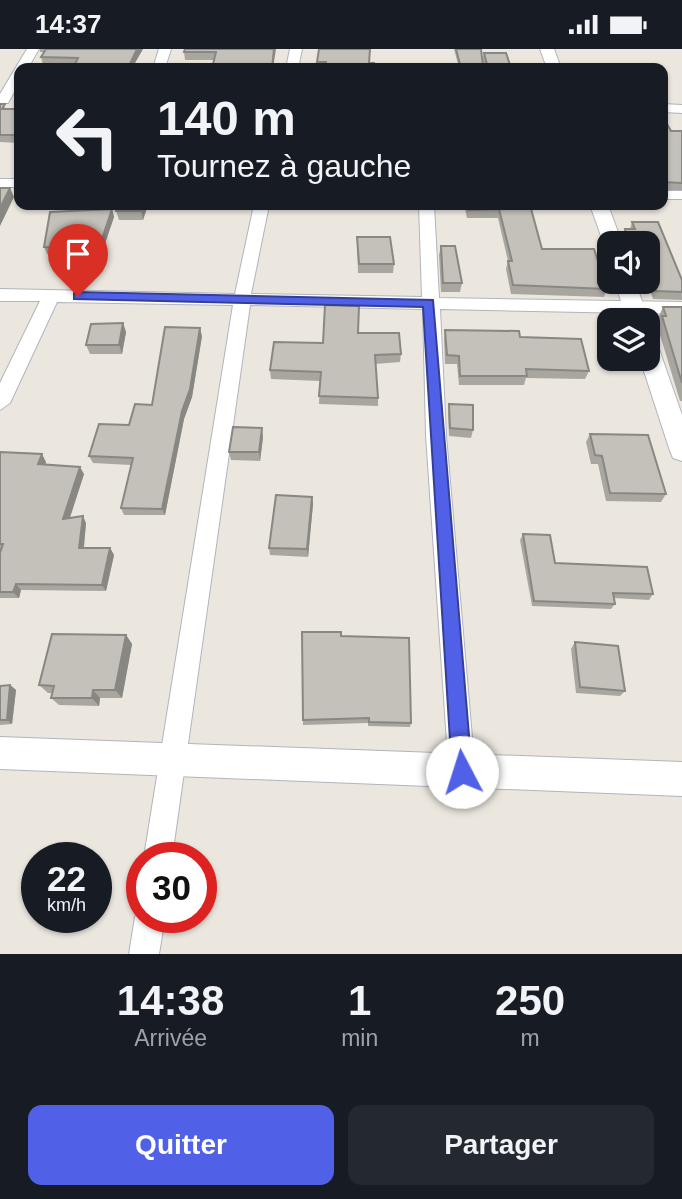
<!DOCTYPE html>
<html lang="fr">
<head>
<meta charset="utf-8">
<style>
  :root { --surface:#171b24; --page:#242831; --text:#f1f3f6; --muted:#9ea1a6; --accent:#5161e7 }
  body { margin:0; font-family:Helvetica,sans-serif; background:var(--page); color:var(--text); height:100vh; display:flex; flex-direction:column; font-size:26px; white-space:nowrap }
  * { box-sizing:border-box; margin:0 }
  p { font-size:23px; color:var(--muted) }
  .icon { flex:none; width:38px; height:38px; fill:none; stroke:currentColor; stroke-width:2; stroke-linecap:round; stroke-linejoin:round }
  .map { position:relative; height:905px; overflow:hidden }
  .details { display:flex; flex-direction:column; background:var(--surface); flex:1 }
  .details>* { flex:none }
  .top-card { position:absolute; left:14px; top:14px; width:654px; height:147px; border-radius:14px; box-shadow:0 2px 5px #0004; background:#171b24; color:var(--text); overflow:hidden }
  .tools { position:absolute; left:597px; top:182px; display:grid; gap:14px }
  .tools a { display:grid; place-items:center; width:63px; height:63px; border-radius:14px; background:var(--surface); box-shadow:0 2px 5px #0004; font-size:35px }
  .speed { position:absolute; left:21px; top:793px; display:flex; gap:14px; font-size:35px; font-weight:700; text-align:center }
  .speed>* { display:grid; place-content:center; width:91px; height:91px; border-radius:50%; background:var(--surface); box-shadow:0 2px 5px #0004; line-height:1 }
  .speed small { font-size:18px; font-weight:400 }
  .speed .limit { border:10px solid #d22; background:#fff; color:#111 }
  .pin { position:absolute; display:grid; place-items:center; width:60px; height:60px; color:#fff; margin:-72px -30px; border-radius:50% 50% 50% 0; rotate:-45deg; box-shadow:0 0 7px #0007 }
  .pin .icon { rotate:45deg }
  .me { position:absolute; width:77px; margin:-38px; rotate:355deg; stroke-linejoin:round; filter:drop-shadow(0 0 5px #0008) }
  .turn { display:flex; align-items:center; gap:24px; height:147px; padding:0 28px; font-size:32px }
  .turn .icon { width:91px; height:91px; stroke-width:2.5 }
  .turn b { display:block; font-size:49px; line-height:60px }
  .eta { display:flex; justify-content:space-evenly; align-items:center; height:119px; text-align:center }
  .eta b { font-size:42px; font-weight:700; line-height:49px }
  .cta { display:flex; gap:14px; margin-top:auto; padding:14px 28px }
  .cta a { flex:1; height:80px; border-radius:14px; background:var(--accent); color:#fff; font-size:28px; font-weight:700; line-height:80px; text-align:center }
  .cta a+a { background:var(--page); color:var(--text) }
  .status { display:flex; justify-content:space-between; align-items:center; height:49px; padding:0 35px; background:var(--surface); direction:ltr }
  .status svg { height:19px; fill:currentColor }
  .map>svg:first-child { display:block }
</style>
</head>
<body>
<div class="status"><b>14:37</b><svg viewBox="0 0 49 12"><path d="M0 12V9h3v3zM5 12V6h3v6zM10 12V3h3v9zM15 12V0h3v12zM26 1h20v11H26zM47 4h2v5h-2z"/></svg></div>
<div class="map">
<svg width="682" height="905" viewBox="0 0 682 905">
  <rect width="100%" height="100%" fill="#ebe7df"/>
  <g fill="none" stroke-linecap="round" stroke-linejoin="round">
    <defs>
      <path id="minor" d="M27,0H39L28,19H19V34L8,54H0V45Z
        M159,0H171L165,19H153Z
        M290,0H302L298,19H286Z
        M663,55L682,56V64L663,63Z
        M0,130H19V138H0Z
        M663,142H682V150H663Z
        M254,156H269L251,245L422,248L419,156H434L439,249L682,253V265L440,260L446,386L475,723L471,732L462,736L453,732L449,723L426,386L423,260L250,256L172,808H144L233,256L57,253L10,354L0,361V334L40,252H0V240L235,245Z
        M142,857V868H165L159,905H129L135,868Z"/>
      <path id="tertiary" d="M540,0H554L561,19H547Z
        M590,156H608L622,194H609V199L605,198Z
        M615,233H635L649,271L648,273L627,271Z
        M648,292L656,294L659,300L682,366V412L673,409L670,402L640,310H648Z
        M0,688L682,713V747L0,720Z"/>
    </defs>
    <use href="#minor" stroke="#b2b4bd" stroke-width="2"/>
    <use href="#tertiary" stroke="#b2b4bd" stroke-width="2"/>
    <use href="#minor" fill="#fff" fill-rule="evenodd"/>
    <use href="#tertiary" fill="#fff" fill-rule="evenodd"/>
  </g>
  <path fill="#a9a6a0" d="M40,0H143L132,19L43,16L41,8L44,3H40Z
    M276,0L214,11H185L184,3Z
    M454,0H481L483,19H459Z
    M484,4L511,19H484L482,12Z
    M317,13L369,14L374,19H317Z
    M0,55L7,60H19V94L0,93Z
    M663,68L671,82H682V141H663Z
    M148,156L143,171H119L116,162Z
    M464,156H530L542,200L607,240L604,248L511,245L506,220L508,212L498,169H467Z
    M112,160L114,168L101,206L47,205L44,198Z
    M632,173L682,231V251L653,250L647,233L648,194H620L625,180H630Z
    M357,188L394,215L393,224H358Z
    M441,197L462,234L460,243H441L439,206Z
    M663,258H682V352H680L657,276L660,270L659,267Z
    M123,274L126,283L122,305H90L86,296Z
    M445,281L520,288L589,322L585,330L526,329L524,336H459L457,315H445L444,290Z
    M358,284L401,305L400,313L375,315L378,349V357L319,355L320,332L271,330L270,321L323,294Z
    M202,287L192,348L184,370L165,466H124L121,459L131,416L93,414L89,407L129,376L152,356Z
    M449,355L473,381L471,389L449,387L448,363Z
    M590,385L666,445L661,453L606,452L598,415H591L586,393Z
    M263,388L260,412L231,411L229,403Z
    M0,403L46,413L45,416L84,425L70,469L86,474L84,499H110L114,506L106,542L21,541L19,549H0Z
    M312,448L313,455L308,508L270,506L269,499Z
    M523,485L555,514L653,545L649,551L614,549L615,555L611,560L532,557L520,491Z
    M126,586L132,595L122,649H100L99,657L59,656L51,649L52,644H48L39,636Z
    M341,587L411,674L410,678L368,677V674L303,676V671Z
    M575,593L625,642L620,647L576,644L571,600Z
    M10,636L16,641L12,675L0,676V637Z"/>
  <path fill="#898782" d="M137,0H143L132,19H128Z
    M274,0H276L273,19H272Z
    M10,139L14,148L0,177V159Z
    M143,156H148L143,171L141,162Z
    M112,160L114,168L101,206L99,199Z
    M123,274L126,283L122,305L119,296Z
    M200,279L202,287L192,348L184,370L165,466L162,460Z
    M262,379L263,388L260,412L259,403Z
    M42,405L46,413L43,423L38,415Z
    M80,418L84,425L67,477L63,470Z
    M312,448L313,455L308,508L307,500Z
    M83,467L86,474L83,505L79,499Z
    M110,499L114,506L106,542L102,536Z
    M16,535L21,541L19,549L13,543Z
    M126,586L132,595L122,649L115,641Z
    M10,636L16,641L12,675L7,671Z
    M93,641L100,649L99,657L92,649Z"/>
  <path fill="#c4c1ba" stroke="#898782" stroke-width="2" d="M46,0H137L128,19H73L78,9L41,8Z
    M185,0H274L272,19H212L216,3H184Z
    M319,0H370L369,14H374V19H326V13H317Z
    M456,0H481L483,18L461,19Z
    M484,4H506L511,19H488Z
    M0,55H5L2,60H19V86H0Z
    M663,68L671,82H682V134L663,133Z
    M0,139H10L0,159Z
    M118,156H143L141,162H116Z
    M467,156H530L542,200H594L607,240L513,236L508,212H512L499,160L468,161Z
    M112,160L99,199L44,198L50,163Z
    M632,173H658L682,231V243L656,242L648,217V194H624L622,189L627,188L625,180H635Z
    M357,188H390L394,215H359Z
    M441,197H455L462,234H443Z
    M325,256L359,257L358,284H399L401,305L375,306L378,349L319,347L321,323L270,321L274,293L323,294Z
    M663,258H682V334L662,267H666Z
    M123,274L119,296H86L91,275Z
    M165,278L200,279L190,340L182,362L162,460L121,459L133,409L89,407L99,375L129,376L135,355L152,356Z
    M445,281L519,282L520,288L581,290L589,322L526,320L527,327H460L459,307L447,306Z
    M449,355L473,356V381L450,379Z
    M233,378L262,379L259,403H229Z
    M590,385L648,386L666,445L610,444L602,407L595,406Z
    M0,403L42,405L38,415L80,418L63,470L83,467L79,499H110L102,536L16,535L13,543H0V504L3,495H0Z
    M276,446L312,448L307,500L269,499Z
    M523,485L550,486L555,514L647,518L653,545L613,544L615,555L534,552Z
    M302,583H341V587L409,589L411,674L369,673V669L303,671Z
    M52,585L126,586L115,641H93L92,649H51L54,637L39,636Z
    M575,593L618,597L625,642L580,638Z
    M10,636L7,671H0V637Z"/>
  <path fill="#5161e7" stroke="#353f96" stroke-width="2" d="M78,243L433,251L472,723L469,730L462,733L455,730L452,723L423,258L74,250V244Z"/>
</svg>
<div class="tools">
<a><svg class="icon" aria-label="sound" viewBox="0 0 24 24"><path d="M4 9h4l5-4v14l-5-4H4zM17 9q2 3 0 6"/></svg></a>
<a><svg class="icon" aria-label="layers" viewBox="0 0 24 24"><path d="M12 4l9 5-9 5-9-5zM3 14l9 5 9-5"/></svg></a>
</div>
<div class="speed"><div>22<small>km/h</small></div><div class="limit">30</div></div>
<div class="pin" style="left:78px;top:247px;background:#d93025"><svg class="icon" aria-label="arrive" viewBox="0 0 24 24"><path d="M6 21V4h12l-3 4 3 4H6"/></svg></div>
<svg class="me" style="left:462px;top:723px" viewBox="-20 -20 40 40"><circle r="19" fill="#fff"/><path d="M0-13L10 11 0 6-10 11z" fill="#5161e7"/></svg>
<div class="top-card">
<div class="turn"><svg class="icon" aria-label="left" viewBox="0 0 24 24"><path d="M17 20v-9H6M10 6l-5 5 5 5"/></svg><div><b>140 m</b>Tournez à gauche</div></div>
</div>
</div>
<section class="details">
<div class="eta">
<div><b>14:38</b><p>Arrivée</p></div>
<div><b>1</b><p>min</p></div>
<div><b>250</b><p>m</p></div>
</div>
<div class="cta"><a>Quitter</a><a>Partager</a></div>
</section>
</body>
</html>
